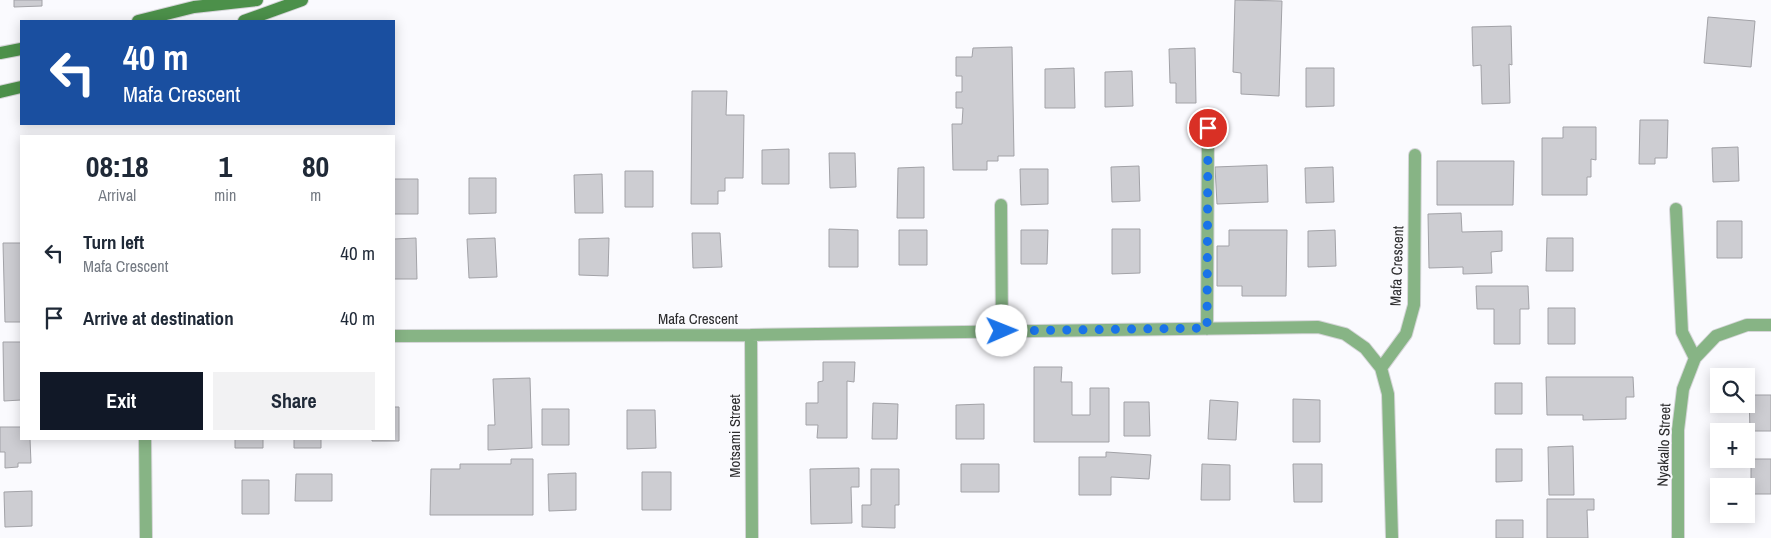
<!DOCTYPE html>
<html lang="en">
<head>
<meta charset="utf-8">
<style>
  :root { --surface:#fff; --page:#f2f2f3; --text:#1f2937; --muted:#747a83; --accent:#111827 }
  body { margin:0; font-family:"Archivo Narrow",sans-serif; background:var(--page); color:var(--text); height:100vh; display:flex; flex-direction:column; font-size:19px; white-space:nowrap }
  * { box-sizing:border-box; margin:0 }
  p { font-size:16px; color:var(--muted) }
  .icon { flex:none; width:28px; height:28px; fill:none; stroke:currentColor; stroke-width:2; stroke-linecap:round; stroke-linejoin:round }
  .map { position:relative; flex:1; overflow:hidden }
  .sheet { position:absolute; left:20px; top:135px; width:375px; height:305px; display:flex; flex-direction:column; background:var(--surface); border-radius:0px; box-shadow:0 2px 12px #0003 }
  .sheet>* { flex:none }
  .banner { position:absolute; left:20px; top:20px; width:375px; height:105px; border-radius:0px; box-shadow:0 2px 12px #0003; background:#1a4fa0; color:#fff; overflow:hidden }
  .tools { position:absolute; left:1710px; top:368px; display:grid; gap:10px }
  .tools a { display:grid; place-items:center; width:45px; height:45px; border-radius:0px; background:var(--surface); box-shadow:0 2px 12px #0003; font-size:25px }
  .pin { position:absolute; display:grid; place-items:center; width:42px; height:42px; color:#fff; margin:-21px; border:2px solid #fff; border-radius:50%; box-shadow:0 1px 5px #0007 }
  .me { position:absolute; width:55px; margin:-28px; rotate:89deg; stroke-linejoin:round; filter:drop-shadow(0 0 4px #0008) }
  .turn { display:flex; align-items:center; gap:18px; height:105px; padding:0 20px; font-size:22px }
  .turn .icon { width:65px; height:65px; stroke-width:2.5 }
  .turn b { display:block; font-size:35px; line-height:42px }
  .eta { display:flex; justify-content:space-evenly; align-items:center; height:85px; text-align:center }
  .eta b { font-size:30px; font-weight:700; line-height:35px }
  .button { display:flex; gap:10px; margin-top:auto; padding:10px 20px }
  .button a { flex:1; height:58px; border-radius:0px; background:var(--accent); color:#fff; font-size:20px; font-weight:700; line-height:58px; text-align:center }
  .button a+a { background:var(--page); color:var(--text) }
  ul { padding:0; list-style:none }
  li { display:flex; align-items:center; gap:15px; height:65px; padding:0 20px }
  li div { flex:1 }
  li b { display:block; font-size:19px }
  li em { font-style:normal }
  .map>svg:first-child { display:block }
</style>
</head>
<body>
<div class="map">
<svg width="1771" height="538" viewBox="0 0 1771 538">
  <rect width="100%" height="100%" fill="#fafafe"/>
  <path fill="#cdcdd2" stroke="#a2a2a7" d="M14,0H42V6L14,7Z
    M1235,0L1282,1L1279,96L1241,94V73L1233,72Z
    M1708,17L1755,21L1751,67L1704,63Z
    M1511,26L1512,65L1509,64L1510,103L1482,104L1481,65L1473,66L1472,27Z
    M1012,47L1014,156H998V161H987V170H953L952,124H962L963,108H956V92H962V76H956V57H972L973,48Z
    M1195,48L1196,103H1176V83H1170L1169,49Z
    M1074,68L1075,108H1045V69Z
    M1306,68H1334V106L1306,107Z
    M1132,71L1133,106L1105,107V72Z
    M692,91H727L726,115H744L743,178H725V191H718V204H691Z
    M1640,120H1668L1667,158H1655V164H1639Z
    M1563,127H1596V160L1591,159V177H1587V195H1542V138H1563Z
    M1738,147L1739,181L1713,182L1712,148Z
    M789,149V184H762V150Z
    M829,153H855L856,187L830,188Z
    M1437,161H1514L1513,205H1437Z
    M1267,165L1268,202L1217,204L1215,167Z
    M1139,166L1140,201L1112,202L1111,167Z
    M924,167V218H897L898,168Z
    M1333,167L1334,202L1306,203L1305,168Z
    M1020,169H1048V204L1021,205Z
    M625,171H653V207H625Z
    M602,174L603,213H575L574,175Z
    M469,178H496V213L469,214Z
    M394,179H418V214H394Z
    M1461,213L1462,232L1502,231V251L1491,252L1492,273L1463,274V267L1429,268L1428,214Z
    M1717,221H1742V258H1717Z
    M829,229L858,230V267H829Z
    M1112,229H1140V273L1112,274Z
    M899,230H927V265H899Z
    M1021,230H1048L1047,264H1021Z
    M1229,230H1287L1286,296H1242V286H1217V246H1229Z
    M1335,230L1336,266L1308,267V231Z
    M692,233H720L722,267L693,268Z
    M416,238L417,279H394V239Z
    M495,238L497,277L469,278L467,239Z
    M609,238L608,276L579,275V239Z
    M1547,238H1573V271H1546Z
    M3,243H21V322H5Z
    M1476,286H1528L1529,309H1520V344H1494V309H1477Z
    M1548,308H1575V344H1548Z
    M3,342H21V400L4,401Z
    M823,362H855L854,382L847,381V438H817L818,425H806V403H818V382L823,381Z
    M1034,367H1062L1061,382H1072V415H1090V388H1109V442H1034Z
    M1546,377H1633L1634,397H1626V419L1583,420V415H1547Z
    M530,378L532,448L488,450V425H495L493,379Z
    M1495,383H1522V414H1495Z
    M1749,395H1771V431H1750Z
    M1293,399L1320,400V442H1293Z
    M1210,400L1238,402L1236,440L1208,439Z
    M1124,402H1149L1150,436H1124Z
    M873,403L898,404L897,439H872Z
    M984,404V439H956V405Z
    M394,407H399V441H372V439H394Z
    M542,409H569V445H542Z
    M627,410H655L656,448L627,449Z
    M0,427H21V439H30L31,463H18V467L5,468V452H0Z
    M235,439H263V448H235Z
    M294,439H321V448H294Z
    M1573,446L1574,495H1549L1548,447Z
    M1496,449H1522V481L1496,482Z
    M1106,452L1151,455L1149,479L1111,477V495H1079V457H1106Z
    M511,459H533V515H430L431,469H460V464H511Z
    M1751,459H1771V494H1751Z
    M961,464H999V492H961Z
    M1202,464L1230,465V500H1201Z
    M1293,464H1322V502H1294Z
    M859,468V487H851L852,523L811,524L810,469Z
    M871,469H899V505H895V528L862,527V505H871Z
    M642,472H671V510H642Z
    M576,473V510L549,511L548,474Z
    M296,474H332V501H295Z
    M242,480H269V514H242Z
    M32,491V526L5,527L4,492Z
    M1547,499H1594V510H1587L1588,538H1547Z
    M1496,520H1523V538H1496Z"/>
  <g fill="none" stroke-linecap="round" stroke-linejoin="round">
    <defs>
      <path id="street" d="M1001,205L1002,331
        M1676,209L1682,332L1695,358
        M1207,329L1208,128
        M751,335L752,538
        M394,336L751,335L1318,327L1345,334L1365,348L1381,368L1388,394L1392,538
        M1381,368L1406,334L1414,305L1415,155
        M145,439L146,538
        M1678,538V430L1683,389L1695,358L1716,336L1747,325H1771"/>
      <path id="secondary" d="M138,21L194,7L257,0
        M244,21L302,0
        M0,53L21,49
        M0,92L21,87"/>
    </defs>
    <use href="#street" stroke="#d5d5d8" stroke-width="14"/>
    <use href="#secondary" stroke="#d5d5d8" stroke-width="14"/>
    <use href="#street" stroke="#87b485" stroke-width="12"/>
    <use href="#secondary" stroke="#4c904a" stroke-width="12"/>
  </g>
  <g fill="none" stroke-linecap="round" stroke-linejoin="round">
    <path stroke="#1a73e8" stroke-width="9" stroke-dasharray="0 16.2" d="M1002,331L1207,328L1208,128"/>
  </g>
  <g text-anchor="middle" stroke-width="4" stroke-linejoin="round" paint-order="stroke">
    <g font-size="15" fill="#2b2b2d" stroke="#fafafe">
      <text transform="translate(1397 266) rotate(-88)" y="5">Mafa Crescent</text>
      <text x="698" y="324">Mafa Crescent</text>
      <text transform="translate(735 436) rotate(-90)" y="5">Motsami Street</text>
      <text transform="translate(1664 445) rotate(-88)" y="5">Nyakallo Street</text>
    </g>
  </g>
</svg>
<div class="tools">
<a><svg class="icon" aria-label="search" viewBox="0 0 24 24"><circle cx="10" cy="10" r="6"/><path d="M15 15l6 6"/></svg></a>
<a>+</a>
<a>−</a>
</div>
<div class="pin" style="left:1208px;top:128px;background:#d93025"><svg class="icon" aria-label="arrive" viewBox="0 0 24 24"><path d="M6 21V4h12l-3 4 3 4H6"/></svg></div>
<svg class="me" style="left:1002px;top:331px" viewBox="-20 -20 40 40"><circle r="19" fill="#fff"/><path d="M0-13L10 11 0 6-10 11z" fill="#1a73e8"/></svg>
<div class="banner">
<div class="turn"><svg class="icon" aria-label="left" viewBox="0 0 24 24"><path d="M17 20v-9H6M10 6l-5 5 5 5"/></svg><div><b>40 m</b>Mafa Crescent</div></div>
</div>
<section class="sheet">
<div class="eta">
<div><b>08:18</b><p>Arrival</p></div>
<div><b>1</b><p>min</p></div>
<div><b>80</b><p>m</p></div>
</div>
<ul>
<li><svg class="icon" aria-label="left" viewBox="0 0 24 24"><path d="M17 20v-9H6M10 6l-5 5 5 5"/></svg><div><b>Turn left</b><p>Mafa Crescent</p></div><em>40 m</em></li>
<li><svg class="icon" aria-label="arrive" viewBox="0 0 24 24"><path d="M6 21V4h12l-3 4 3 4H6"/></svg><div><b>Arrive at destination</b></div><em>40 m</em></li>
</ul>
<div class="button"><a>Exit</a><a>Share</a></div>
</section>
</div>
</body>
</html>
